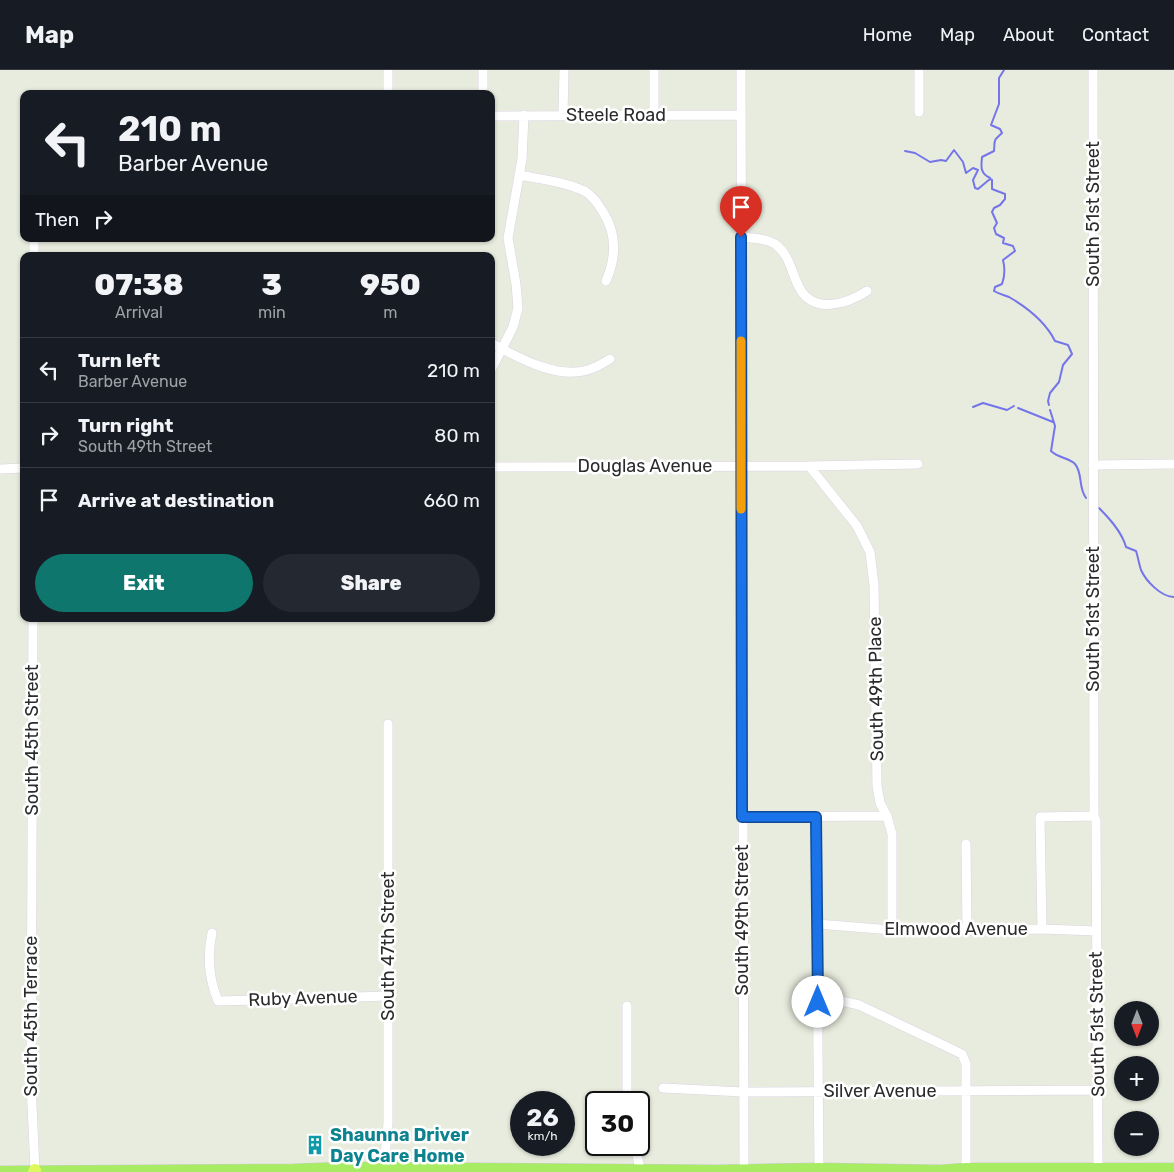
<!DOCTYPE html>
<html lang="en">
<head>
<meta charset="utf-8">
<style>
  :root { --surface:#171b24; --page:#242831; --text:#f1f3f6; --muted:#9ea1a6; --line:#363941; --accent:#0f766e }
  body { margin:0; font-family:Rubik,sans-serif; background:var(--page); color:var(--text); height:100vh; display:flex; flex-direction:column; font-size:19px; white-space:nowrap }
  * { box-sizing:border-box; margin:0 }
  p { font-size:16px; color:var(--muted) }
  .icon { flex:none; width:28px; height:28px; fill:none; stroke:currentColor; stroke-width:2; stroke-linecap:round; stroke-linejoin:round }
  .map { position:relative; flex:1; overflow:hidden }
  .details { position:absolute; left:20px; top:182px; width:475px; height:370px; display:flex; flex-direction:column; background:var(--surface); border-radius:10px; box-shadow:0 1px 4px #0004 }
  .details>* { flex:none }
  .banner { position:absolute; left:20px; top:20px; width:475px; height:152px; border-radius:10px; box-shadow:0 1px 4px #0004; background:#171b24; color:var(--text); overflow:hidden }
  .needle { width:32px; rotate:180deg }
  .fabs { position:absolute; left:1114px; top:931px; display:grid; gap:10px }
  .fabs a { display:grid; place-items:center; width:45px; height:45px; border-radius:50%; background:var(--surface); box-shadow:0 1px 4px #0004; font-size:25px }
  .speed { position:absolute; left:510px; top:1021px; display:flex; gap:10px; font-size:25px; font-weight:700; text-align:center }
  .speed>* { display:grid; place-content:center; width:65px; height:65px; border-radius:50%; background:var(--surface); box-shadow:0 1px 4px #0004; line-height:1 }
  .speed small { font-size:12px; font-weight:400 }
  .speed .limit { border:2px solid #111; border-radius:8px; background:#fff; color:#111 }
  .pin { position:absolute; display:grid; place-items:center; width:42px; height:42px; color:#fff; margin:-51px -21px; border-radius:50% 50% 50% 0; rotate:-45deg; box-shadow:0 0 5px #0007 }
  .pin .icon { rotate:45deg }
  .me { position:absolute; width:55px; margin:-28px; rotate:0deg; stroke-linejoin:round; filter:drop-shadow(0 0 4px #0008) }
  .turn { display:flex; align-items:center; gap:18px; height:105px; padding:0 15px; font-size:22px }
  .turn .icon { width:65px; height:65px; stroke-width:2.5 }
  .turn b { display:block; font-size:35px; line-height:42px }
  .then { display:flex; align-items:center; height:48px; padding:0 15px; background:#0003; gap:10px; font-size:19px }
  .eta { display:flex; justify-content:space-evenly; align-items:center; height:85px; text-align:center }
  .eta b { font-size:30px; font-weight:800; line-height:35px }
  .action { display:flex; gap:10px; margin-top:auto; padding:10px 15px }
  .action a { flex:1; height:58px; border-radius:30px; background:var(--accent); color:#fff; font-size:20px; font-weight:800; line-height:58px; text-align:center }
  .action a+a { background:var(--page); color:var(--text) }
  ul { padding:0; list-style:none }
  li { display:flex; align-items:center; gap:15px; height:65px; padding:0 15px; border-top:1px solid var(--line) }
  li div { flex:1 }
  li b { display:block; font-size:19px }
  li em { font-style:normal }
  header { display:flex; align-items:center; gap:30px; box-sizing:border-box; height:70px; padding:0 25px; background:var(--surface); border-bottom:1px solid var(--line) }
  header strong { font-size:24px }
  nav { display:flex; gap:28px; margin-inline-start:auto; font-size:18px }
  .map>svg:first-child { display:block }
</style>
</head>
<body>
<header>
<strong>Map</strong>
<nav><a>Home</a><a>Map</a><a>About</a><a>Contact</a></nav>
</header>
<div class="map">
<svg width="1174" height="1102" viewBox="0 0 1174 1102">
  <rect width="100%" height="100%" fill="#e8ecde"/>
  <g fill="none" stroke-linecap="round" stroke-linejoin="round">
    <path stroke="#7575ea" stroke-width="2" d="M905,81L915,83L930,92L941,90L946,91L954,80L963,92L966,103L973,98L978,100L973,110L975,118L978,119L990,109L992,110V119L1005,124V129L1000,135L994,138L992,142L997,153L994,158L996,164L1004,168L1003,173L1013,176L1015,181L1003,190C1005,198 1005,206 1002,214L995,217L994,221C999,224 1004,225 1009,227C1028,238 1045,251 1055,271L1068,275L1072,284L1063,295L1059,312L1050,323L1048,331L1049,335
      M990,108C980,103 981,97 982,87L994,81C995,69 993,71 1002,63L1000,59L991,55L999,34V8L1004,0
      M973,337L983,333L1007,340L1014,336
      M1018,338L1053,352
      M1050,340L1055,356L1051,381C1058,388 1070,388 1075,394C1083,403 1078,418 1086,428
      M1099,438C1110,449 1122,462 1126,477L1136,481C1138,487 1139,494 1141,500C1146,511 1161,527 1174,527"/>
    <defs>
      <path id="minor" d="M388,0V24
        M483,0V24
        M654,0V45
        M741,0L744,1100
        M919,0V42
        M1093,0L1094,746L1096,751L1098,1099
        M563,45L564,0
        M491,46L741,45
        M519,105C539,109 568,112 586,122C594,127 598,134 603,142C617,164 616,188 606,211
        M741,167C752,168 765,168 775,174C790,185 791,202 799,217C813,245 847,234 867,221
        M34,169V186
        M491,273C519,288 561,312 593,298C599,296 605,292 610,289
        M491,300L513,257L518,238L516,214L508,168L522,89L524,45
        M1093,395L1174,394
        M809,396L857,456L870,482L874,515L877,716L880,733L887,746L892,764V860
        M491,397L809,396L918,394
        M0,399L24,398
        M33,549L31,1013L35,1100
        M742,747L887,746
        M816,747L819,1098
        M966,774L967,860
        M817,854L892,860L1042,859L1096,861
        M1042,859L1040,747L1094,746
        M212,863C207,886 209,909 218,931L388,926
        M818,932L837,930L859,935L962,984L966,994V1098
        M627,936V1032
        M663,1018L743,1022L1098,1020
        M635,1075L640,1099
        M384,1098L388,1053V654"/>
      <path id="major" d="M0,1101L293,1099L347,1097L717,1100L819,1098L941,1100L966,1098H1174"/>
      <path id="highway" d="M34,1102L35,1100"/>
    </defs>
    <use href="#minor" stroke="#dcd3e3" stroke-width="10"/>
    <use href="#major" stroke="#ccc" stroke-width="11"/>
    <use href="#highway" stroke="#ccc" stroke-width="14"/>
    <use href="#minor" stroke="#fff" stroke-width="9"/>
    <use href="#major" stroke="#a8ec63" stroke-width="10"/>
    <use href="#highway" stroke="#dff85d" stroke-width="12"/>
  </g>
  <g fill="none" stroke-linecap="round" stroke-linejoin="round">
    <defs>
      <path id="route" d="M741,167L742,747H816L818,932"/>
    </defs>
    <use href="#route" stroke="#114b97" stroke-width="12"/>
    <use href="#route" stroke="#1a73e8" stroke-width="9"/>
    <path stroke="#f59e0b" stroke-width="9" d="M741,271V439"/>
  </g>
  <defs>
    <symbol id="building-bare" viewBox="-9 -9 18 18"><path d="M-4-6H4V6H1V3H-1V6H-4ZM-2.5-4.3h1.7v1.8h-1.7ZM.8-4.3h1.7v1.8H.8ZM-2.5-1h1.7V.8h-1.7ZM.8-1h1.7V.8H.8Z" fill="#0f9aa8" stroke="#fff" stroke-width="2.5" paint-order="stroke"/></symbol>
  </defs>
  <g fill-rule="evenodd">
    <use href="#building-bare" x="301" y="1061" width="28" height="28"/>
  </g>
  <g text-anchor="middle" stroke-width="5" stroke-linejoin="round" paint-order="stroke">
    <g font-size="18" fill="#2b2b2b" stroke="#fff">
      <text x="616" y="51">Steele Road</text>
      <text transform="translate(1093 144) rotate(-90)" y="6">South 51st Street</text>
      <text x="645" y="402">Douglas Avenue</text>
      <text transform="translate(1093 549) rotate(-90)" y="6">South 51st Street</text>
      <text transform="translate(876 619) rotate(-91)" y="6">South 49th Place</text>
      <text transform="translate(32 670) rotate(-90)" y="6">South 45th Street</text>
      <text transform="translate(742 850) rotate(-90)" y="6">South 49th Street</text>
      <text x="956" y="865">Elmwood Avenue</text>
      <text transform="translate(388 876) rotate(-90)" y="6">South 47th Street</text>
      <text transform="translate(303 928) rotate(-2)" y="6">Ruby Avenue</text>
      <text transform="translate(31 946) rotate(-90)" y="6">South 45th Terrace</text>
      <text transform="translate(1097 954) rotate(-91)" y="6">South 51st Street</text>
      <text x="880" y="1027">Silver Avenue</text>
    </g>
    <g font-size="18" font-weight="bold" fill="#0d838f" stroke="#fff" text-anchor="start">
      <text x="330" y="1071">Shaunna Driver<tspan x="330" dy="21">Day Care Home</tspan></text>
    </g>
  </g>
</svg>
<div class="fabs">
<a><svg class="needle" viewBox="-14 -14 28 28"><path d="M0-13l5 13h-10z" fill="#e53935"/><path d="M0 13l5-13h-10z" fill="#9ea1a6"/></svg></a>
<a>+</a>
<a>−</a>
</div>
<div class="speed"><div>26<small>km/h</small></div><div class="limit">30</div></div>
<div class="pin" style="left:741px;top:167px;background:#d93025"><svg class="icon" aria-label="arrive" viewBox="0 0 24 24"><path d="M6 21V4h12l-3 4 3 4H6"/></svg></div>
<svg class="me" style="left:818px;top:932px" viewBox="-20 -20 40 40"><circle r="19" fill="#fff"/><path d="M0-13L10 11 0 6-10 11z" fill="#1a73e8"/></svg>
<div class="banner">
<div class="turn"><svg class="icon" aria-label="left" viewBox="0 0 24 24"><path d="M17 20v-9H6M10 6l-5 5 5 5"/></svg><div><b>210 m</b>Barber Avenue</div></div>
<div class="then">Then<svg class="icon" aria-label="right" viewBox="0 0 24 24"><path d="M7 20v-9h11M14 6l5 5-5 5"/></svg></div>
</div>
<section class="details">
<div class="eta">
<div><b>07:38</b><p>Arrival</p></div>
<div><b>3</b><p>min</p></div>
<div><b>950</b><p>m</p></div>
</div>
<ul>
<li><svg class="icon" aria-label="left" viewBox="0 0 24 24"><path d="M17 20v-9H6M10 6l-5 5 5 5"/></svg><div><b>Turn left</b><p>Barber Avenue</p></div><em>210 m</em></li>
<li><svg class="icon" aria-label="right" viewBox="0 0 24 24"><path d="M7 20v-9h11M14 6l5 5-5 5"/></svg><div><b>Turn right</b><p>South 49th Street</p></div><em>80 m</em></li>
<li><svg class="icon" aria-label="arrive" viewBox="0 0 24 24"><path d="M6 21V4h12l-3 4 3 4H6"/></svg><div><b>Arrive at destination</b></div><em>660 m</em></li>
</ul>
<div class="action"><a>Exit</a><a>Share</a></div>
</section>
</div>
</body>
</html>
